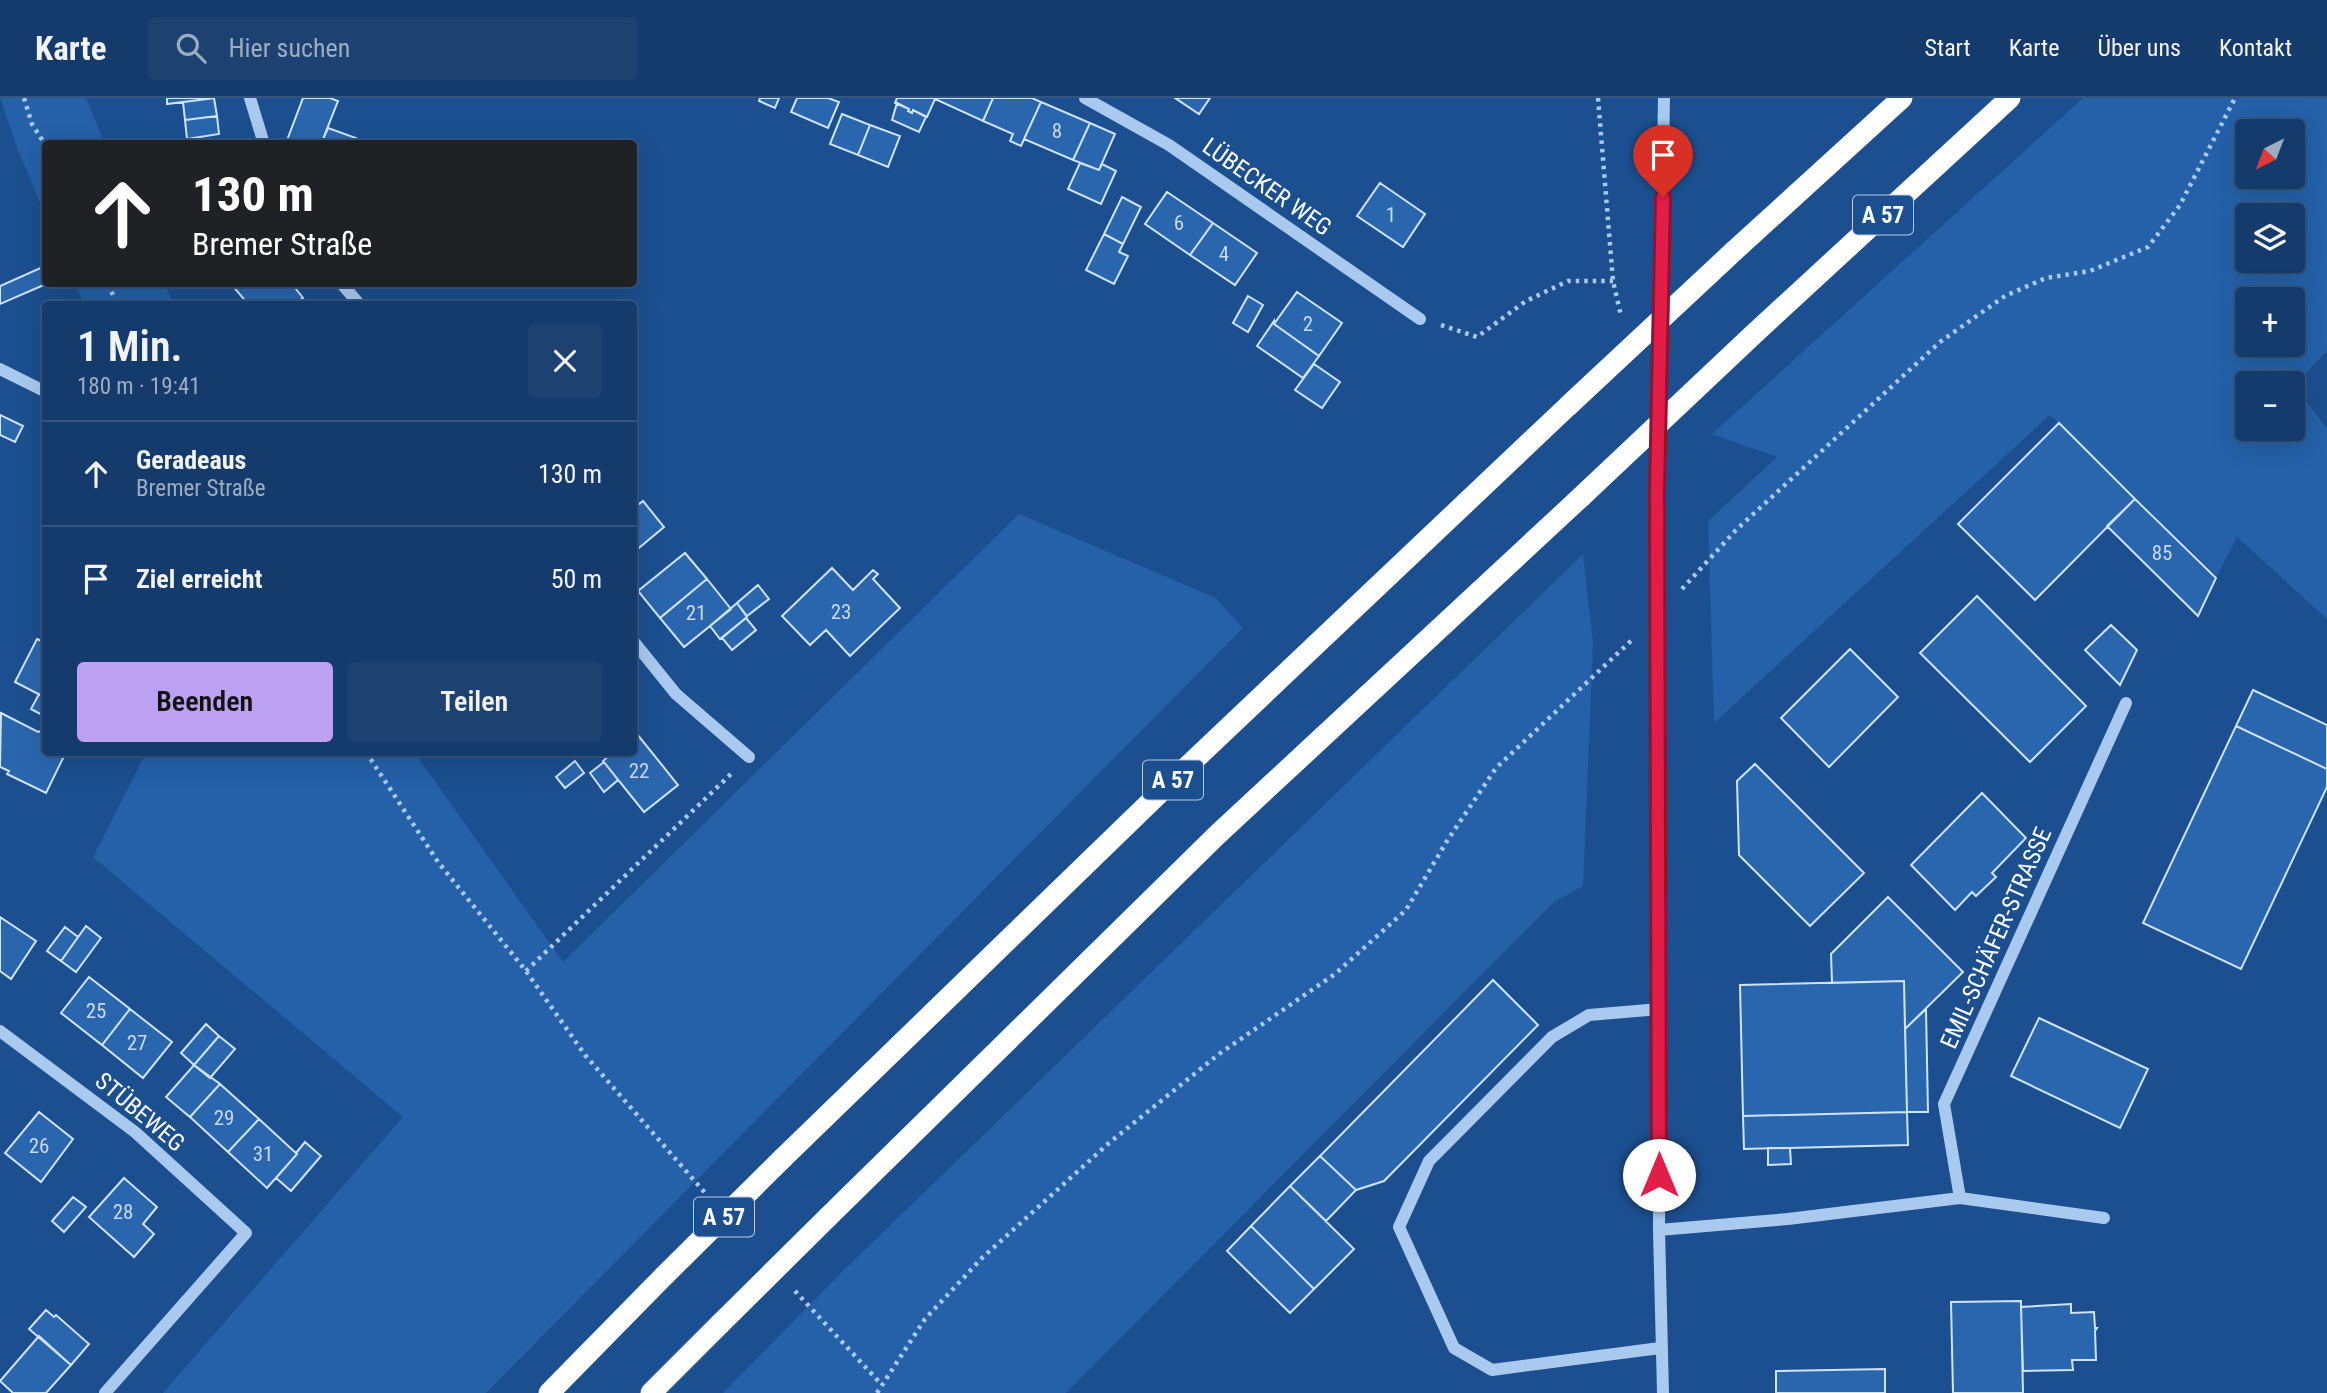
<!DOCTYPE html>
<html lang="de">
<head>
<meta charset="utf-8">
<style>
  :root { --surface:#143b6b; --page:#1d4271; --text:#f1f3f6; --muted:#9dadc1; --line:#33557e; --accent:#bca0f2 }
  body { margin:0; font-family:"Roboto Condensed",sans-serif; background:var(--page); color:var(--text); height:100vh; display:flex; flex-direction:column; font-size:26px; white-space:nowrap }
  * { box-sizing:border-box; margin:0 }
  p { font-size:23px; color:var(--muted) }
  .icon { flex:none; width:38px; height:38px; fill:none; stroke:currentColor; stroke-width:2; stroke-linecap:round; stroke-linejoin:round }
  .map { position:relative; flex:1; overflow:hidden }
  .sheet { position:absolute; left:42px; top:203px; width:595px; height:455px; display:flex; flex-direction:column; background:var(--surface); border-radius:7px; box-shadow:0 7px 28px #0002,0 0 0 2px var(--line) }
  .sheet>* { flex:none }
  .guide { position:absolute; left:42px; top:42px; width:595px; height:147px; border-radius:7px; box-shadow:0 7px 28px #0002,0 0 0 2px var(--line); background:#202124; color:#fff; overflow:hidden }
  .needle { width:46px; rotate:222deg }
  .fabs { position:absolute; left:2235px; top:21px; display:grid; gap:14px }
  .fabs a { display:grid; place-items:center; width:70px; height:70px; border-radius:7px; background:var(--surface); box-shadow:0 7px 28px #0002,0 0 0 2px var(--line); font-size:35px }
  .pin { position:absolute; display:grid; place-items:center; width:60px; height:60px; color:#fff; margin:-72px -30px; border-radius:50% 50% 50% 0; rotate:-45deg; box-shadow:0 0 7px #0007 }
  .pin .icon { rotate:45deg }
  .me { position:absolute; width:77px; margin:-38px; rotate:0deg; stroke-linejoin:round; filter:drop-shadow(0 0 5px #0008) }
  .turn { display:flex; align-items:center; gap:24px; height:147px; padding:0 35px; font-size:32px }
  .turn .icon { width:91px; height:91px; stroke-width:2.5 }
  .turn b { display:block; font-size:49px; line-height:60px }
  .round { display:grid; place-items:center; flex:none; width:74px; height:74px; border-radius:7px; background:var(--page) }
  .headline { display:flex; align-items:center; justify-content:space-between; height:119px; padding:0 35px }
  h1 { font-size:42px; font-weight:600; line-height:52px }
  .action { display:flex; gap:14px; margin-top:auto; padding:14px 35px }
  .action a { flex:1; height:80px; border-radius:7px; background:var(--accent); color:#111; font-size:28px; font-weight:600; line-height:80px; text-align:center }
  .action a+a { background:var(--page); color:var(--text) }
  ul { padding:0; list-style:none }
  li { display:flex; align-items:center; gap:21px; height:105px; padding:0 35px; border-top:2px solid var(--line) }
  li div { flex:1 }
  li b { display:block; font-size:26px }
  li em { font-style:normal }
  header { display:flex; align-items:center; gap:42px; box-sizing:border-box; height:98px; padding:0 35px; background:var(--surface); border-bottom:2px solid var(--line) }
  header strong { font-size:33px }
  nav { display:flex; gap:38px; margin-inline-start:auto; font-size:24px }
  .search { width:490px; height:63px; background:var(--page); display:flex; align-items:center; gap:18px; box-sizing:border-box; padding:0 24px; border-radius:7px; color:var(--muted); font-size:26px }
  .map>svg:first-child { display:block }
</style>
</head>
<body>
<header>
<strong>Karte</strong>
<div class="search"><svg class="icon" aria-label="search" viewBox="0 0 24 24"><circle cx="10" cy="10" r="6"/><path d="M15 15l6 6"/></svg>Hier suchen</div>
<nav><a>Start</a><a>Karte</a><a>Über uns</a><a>Kontakt</a></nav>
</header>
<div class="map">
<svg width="2327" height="1295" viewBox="0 0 2327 1295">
  <rect width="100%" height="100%" fill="#1b4f8f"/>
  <path fill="#2461a8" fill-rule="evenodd" d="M0,0H86L105,45L46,46L45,117L18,52Z
    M2083,0H2327V253L2294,287L2327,331V521L2237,439L2217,478L2050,317L1714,625L1708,423L1777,359L1712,336ZM2247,33H2292V79H2247ZM2247,117H2292V163H2247ZM2247,201H2292V247H2247ZM2247,285H2292V331H2247Z
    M75,186H164L174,206H84Z
    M1019,416L1216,500L1243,530L486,1295H163L403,1019L93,759L146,655H415L563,864Z
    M1583,456L1593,544L1583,788L1554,804L1066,1295H723L841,1175Z"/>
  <path fill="#2a66ad" stroke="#cfe3fa" stroke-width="2" d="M167,0H215L167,6Z
    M214,0L217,18L185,22L183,4Z
    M303,0H330L338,3L321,46L286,45Z
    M760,0H779L775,10L759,3Z
    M797,0H828L839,4L828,30L791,14Z
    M897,0H933L935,1L927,19L913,12L912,15L908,13L909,11L895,5Z
    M933,0H993L983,23Z
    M993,0H1032L1041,4L1021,48L1010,43L1013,36L983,23Z
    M1175,0H1210L1199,16Z
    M1041,4L1090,25L1073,62L1024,41Z
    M897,5L909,11L908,13L912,15L913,12L926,19L919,34L892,22Z
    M842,16L870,27L858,57L830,46Z
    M217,18L219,36L187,41L185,22Z
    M1090,25L1115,36L1099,72L1073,62Z
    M870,27L900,38L888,69L858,57Z
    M328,30L356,40L354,46H321Z
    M1080,65L1099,72L1102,66L1116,73L1101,106L1068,91Z
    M1380,85L1425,116L1403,149L1357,118Z
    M1167,94L1213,125L1190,157L1145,126Z
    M1122,99L1141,109L1123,146L1104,136Z
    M1213,125L1257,155L1235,187L1190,157Z
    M1104,136L1123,146L1119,154L1128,158L1114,186L1086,172Z
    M45,168L46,186L0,206V188Z
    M231,186H292L303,200L294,206H248Z
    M1297,194L1342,225L1319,258L1274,226Z
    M1248,198L1263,207L1248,234L1233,225Z
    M1274,223V226L1319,258L1303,280L1257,248Z
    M1314,266L1340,284L1322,310L1295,292Z
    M0,317L23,328L15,344L0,337Z
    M2059,325L2135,401L2035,502L1958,426Z
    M2135,401L2216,480L2198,518L2107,428Z
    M643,403L664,429L634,454V410Z
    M685,455L707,481L660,520L638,493Z
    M832,470L853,492L873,472L878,476L873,481L900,510L850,558L826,532L810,547L782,518Z
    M707,481L731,511L684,549L660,520Z
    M758,487L769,501L747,518L737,505Z
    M1977,498L2086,608L2030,664L1920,555Z
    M737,505L747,519L720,541L710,528Z
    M746,520L756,532L732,552L722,540Z
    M2111,527L2137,552L2120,587L2085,552Z
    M37,541L46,545V600L15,584Z
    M1850,551L1898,599L1829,669L1781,620Z
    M2253,592L2327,627V671L2236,628Z
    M39,596L46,600V619L31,611Z
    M1,615L38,634L46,631V654H66L46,695L7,676L9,673L0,669Z
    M2236,628L2327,671V689L2241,871L2143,825Z
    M637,636L678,687L644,714L603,663L613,654H634V638Z
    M575,663L584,675L565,690L556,679Z
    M604,664L618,682L604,694L590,675Z
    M1755,666L1864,775L1810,828L1739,757L1737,683Z
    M1982,695L2026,740L1992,775L1996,779L1976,798L1972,794L1955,812L1911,767Z
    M1888,799L1963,874L1905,931L1904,883L1832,885L1831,856Z
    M0,819L36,843L11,881L0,873Z
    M86,828L101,840L76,874L61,863Z
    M65,829L78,839L61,863L47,853Z
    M89,879L130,911L102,947L61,915Z
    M1493,882L1538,927L1384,1083L1356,1092L1320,1058Z
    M1904,883L1907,1014L1743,1018L1740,887Z
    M130,911L172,944L143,980L102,947Z
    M1926,911L1928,1014H1907L1905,931Z
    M2039,920L2148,971L2120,1030L2011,978Z
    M206,926L219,938L194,967L181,955Z
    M219,938L235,951L210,980L194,967Z
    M194,967L220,986L190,1019L166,999Z
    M220,986L259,1021L228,1054L190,1019Z
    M39,1014L73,1041L41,1084L5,1055Z
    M1907,1014L1908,1047L1744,1051L1743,1018Z
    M259,1021L297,1056L267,1090L228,1054Z
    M305,1044L321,1058L291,1093L276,1080L297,1056L296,1055Z
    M1768,1050H1790L1791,1066L1768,1067Z
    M1320,1058L1356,1092L1326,1123L1290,1088Z
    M124,1080L157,1109L143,1126L154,1136L134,1159L89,1119Z
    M1290,1088L1354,1151L1314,1191L1251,1128Z
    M73,1099L86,1109L64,1134L52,1123Z
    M1251,1128L1314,1191L1290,1215L1227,1153Z
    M2021,1203L2023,1295H1953L1951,1204Z
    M2071,1206V1215L2094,1214L2095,1230H2097L2095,1233L2096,1262H2072L2073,1272L2023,1273L2021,1209Z
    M46,1212L54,1219L56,1217L89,1246L71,1267L29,1231Z
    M39,1238L71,1267L46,1295H13L0,1283Z
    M1885,1271V1295H1776V1273Z"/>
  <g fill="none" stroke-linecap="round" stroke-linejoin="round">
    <path stroke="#a9c9ee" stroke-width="4.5" stroke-dasharray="3.5 5" stroke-linecap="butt" d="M24,0L32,26L46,48
      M1598,0L1613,183L1621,218
      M108,186L117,206
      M1441,227L1477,239L1526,203L1568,183H1613
      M1682,491L1736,432L1940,244L2005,198L2046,180L2090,173L2148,149L2180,107L2235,0
      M366,654L438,764L526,873L585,957L706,1096
      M526,873L731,676
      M795,1193L882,1287
      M877,1295L925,1221L982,1160L1109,1045L1219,956L1335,876L1406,812L1447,743L1496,670L1634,540"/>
    <path stroke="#a9c9ee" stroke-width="12" d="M250,0L264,46
      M1085,0L1169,47L1420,221
      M342,186L359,206
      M0,271L46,294
      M634,544L676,596L749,659
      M0,933L135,1034L246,1135L105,1295
      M1960,1100L1944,1006L2126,605
      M1659,1132L1788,1121L1960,1100L2104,1120
      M1660,1250L1492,1272L1454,1250L1399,1129L1429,1063L1552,939L1589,917L1660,911
      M1663,1295L1659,1132L1660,911L1657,394L1664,0"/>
    <path stroke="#fff" stroke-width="21" d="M1734,153L1902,0
      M1756,234L2010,0
      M783,1060L1173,682L1568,308
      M828,1119L1217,737L1581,399
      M549,1295L665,1177
      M651,1295L720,1226"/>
    <path stroke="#fff" stroke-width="21" d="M1568,308L1734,153
      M1581,399L1756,234
      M665,1177L783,1060
      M720,1226L828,1119"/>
  </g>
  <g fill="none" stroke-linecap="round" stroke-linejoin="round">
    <defs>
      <path id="route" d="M1659,1077L1657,394L1663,99"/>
    </defs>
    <use href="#route" stroke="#92132f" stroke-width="18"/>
    <use href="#route" stroke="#e11d48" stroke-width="12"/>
  </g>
  <g text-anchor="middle" stroke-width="7" stroke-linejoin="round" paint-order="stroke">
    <g font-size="21" fill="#cad9ea">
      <text x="1057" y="40">8</text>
      <text x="1391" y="124">1</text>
      <text x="1179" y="132">6</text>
      <text x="1224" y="163">4</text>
      <text x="1308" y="233">2</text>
      <text x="2162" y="462">85</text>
      <text x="841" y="521">23</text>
      <text x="696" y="522">21</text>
      <text x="639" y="680">22</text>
      <text x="96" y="920">25</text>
      <text x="137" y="952">27</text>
      <text x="224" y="1027">29</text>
      <text x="39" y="1055">26</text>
      <text x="263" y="1063">31</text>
      <text x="123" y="1121">28</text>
    </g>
    <g fill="#1b4f8f" stroke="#bbcadd" stroke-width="2">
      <rect x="1853" y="97.5" width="60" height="39" rx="5"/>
      <rect x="1143" y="662.5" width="60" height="39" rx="5"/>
      <rect x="694" y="1099.5" width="60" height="39" rx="5"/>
    </g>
    <g font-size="23" font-weight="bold" fill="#fff">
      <text x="1883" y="125">A 57</text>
      <text x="1173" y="690">A 57</text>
      <text x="724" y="1127">A 57</text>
    </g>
    <g font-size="24" fill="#fff" stroke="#1b4f8f">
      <text transform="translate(1267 89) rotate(35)" y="8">LÜBECKER WEG</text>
      <text transform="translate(1996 840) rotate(-66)" y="8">EMIL-SCHÄFER-STRASSE</text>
      <text transform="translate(140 1014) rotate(40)" y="8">STÜBEWEG</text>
    </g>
  </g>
</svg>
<div class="fabs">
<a><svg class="needle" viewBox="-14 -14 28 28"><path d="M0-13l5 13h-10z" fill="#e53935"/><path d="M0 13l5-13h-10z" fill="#9dadc1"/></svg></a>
<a><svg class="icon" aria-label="layers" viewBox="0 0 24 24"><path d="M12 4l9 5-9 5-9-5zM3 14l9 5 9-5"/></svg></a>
<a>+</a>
<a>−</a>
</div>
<div class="pin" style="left:1663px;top:99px;background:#d93025"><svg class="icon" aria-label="arrive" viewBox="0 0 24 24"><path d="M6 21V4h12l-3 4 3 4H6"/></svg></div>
<svg class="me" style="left:1659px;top:1077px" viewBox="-20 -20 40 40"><circle r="19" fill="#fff"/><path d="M0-13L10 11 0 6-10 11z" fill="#e11d48"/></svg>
<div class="guide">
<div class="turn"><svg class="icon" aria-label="ahead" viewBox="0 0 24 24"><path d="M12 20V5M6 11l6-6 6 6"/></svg><div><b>130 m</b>Bremer Straße</div></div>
</div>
<section class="sheet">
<div class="headline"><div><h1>1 Min.</h1><p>180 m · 19:41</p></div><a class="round"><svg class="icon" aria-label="close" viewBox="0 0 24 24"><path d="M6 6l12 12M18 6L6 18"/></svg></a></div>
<ul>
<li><svg class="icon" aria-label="ahead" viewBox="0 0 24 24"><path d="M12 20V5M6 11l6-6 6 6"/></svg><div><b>Geradeaus</b><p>Bremer Straße</p></div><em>130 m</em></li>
<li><svg class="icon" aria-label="arrive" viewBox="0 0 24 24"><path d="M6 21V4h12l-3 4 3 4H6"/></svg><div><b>Ziel erreicht</b></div><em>50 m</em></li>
</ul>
<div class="action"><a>Beenden</a><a>Teilen</a></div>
</section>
</div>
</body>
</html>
